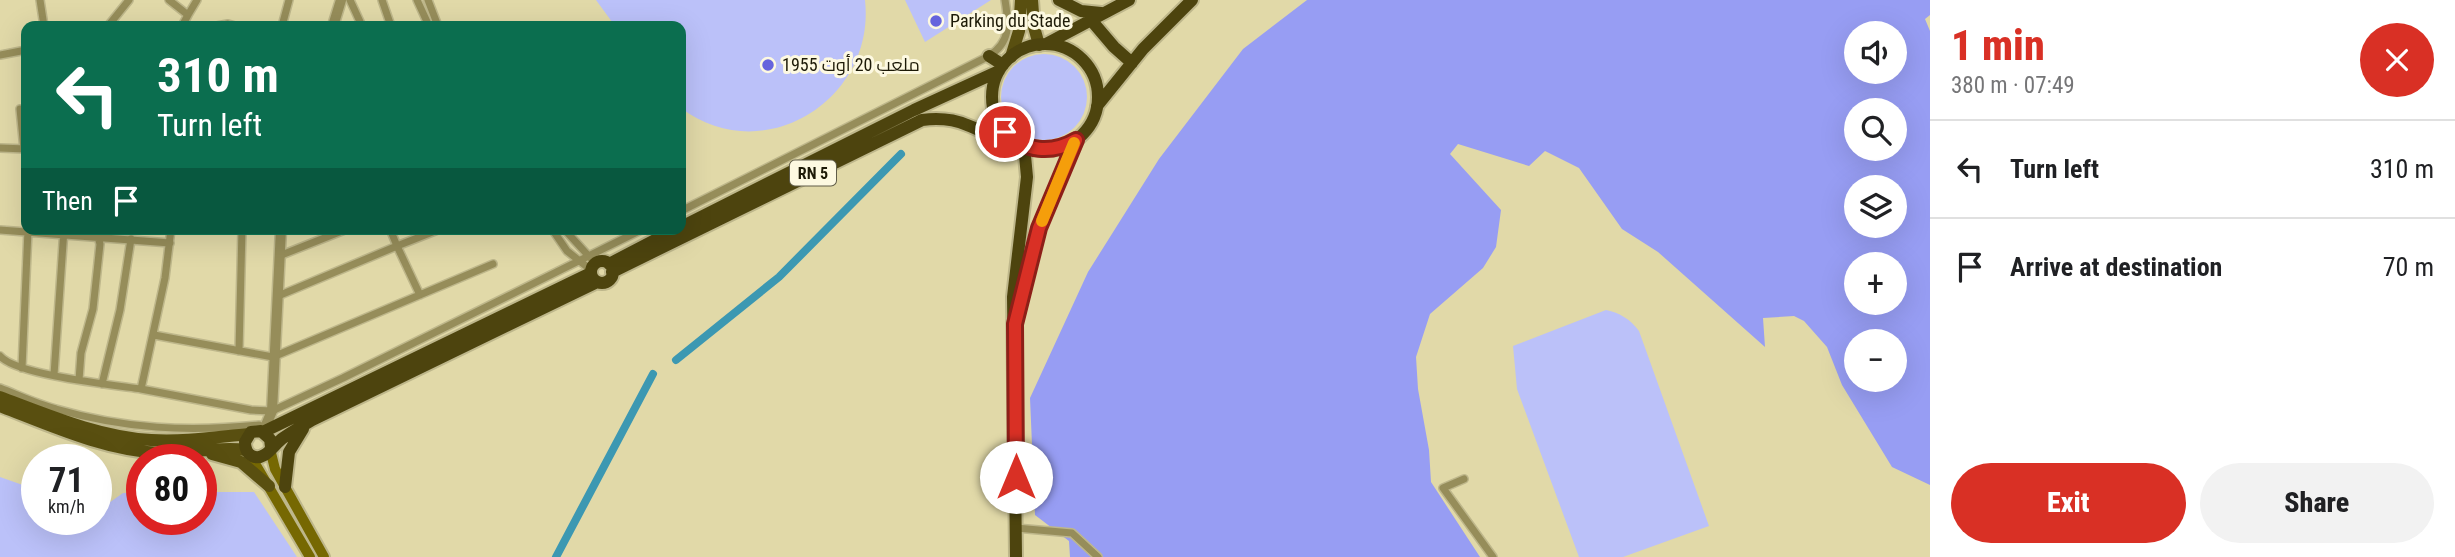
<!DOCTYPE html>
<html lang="en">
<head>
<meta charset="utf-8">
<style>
  :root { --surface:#fff; --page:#f2f2f2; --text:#202124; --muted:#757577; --line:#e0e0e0; --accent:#d93025 }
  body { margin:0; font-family:"Roboto Condensed",Cairo,sans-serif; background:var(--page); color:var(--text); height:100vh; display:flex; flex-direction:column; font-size:26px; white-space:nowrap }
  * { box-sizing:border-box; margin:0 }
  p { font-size:23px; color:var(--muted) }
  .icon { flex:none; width:38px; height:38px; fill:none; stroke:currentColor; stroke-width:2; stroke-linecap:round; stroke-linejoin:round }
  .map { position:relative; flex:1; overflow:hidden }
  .panel { display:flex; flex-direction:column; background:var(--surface); width:525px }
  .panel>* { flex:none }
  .hud { position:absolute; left:21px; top:21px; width:665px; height:214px; border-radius:14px; box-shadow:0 7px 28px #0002; background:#0b6e4f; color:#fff; overflow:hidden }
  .tools { position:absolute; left:1844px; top:21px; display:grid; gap:14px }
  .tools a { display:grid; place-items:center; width:63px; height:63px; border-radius:50%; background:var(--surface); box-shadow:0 7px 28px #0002; font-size:35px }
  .speed { position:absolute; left:21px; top:444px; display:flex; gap:14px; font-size:35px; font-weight:700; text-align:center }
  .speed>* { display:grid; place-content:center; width:91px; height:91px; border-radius:50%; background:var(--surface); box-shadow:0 7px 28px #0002; line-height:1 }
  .speed small { font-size:18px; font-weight:400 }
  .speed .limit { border:10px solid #d22; background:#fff; color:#111 }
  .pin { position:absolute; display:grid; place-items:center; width:60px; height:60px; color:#fff; margin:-30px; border:4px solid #fff; border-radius:50%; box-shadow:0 2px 7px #0007 }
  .me { position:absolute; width:77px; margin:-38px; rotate:0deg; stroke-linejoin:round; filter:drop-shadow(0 0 5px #0008) }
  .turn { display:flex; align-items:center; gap:24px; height:147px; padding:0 21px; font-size:32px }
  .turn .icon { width:91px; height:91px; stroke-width:2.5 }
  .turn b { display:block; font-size:49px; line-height:60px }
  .then { display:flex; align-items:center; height:66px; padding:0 21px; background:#0003; gap:14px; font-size:26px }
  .round { display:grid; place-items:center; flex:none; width:74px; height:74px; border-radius:37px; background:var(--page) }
  .headline { display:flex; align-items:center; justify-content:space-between; height:119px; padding:0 21px }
  h1 { font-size:42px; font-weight:800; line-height:52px; color:var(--accent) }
  .cta { display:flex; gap:14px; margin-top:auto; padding:14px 21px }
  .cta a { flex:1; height:80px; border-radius:42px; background:var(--accent); color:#fff; font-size:28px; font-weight:800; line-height:80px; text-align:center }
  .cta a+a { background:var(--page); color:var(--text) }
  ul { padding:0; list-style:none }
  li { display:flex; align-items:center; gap:21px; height:98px; padding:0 21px; border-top:2px solid var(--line) }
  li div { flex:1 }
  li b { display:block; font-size:26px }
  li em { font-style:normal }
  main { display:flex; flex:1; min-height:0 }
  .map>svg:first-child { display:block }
</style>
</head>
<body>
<main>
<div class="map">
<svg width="1930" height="557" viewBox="0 0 1930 557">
  <rect width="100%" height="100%" fill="#e1d9a8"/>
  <path fill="#bbc1f9" d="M596,0H865C876,100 763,170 681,108V26H615Z
    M905,0H991L925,42Z
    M1001 97a43 43 0 1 1 86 0a43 43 0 1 1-86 0Z
    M1606,310C1620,313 1630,319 1639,331L1709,526L1623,557H1579L1517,389L1513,346Z
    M0,477L37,490V520H96V512L123,493H142V520H201V492H254L297,557H0Z"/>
  <path fill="#979df3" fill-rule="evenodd" d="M1307,0H1930V15L1925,19L1930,31V485L1892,467L1842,385L1827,347L1804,321L1794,316L1763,318L1765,347L1658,252L1622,229L1579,168L1545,151L1529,166L1458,144L1450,154L1501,210L1496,247L1483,268L1430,314L1416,357L1418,389L1429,450L1431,482L1480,557H1070L1069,541L1035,515L1030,398L1088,272L1159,159L1243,49ZM1857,33H1895V72H1857ZM1857,110H1895V149H1857ZM1857,187H1895V226H1857ZM1857,264H1895V303H1857ZM1857,341H1895V380H1857Z"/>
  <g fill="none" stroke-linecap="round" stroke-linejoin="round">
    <path stroke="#3c98b2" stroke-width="8" d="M676,360L779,277L901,154
      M556,557L653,374"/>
    <defs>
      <path id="minor" d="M40,0L44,26
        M169,0L188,15L197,0
        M350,0L362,26
        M382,0L391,26
        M417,0L429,26
        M428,0L438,26
        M108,26L129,0
        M182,26L188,15
        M217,26L228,24L235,26
        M282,26L289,0
        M0,55L26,50
        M20,109L24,149
        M0,148L26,149
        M681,211L989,56C1011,42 1009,24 1005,0
        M171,229L165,278L141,389L251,410L272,411L343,378L643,229
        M390,229L397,246L440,229
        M552,229L567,251L591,270
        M564,229L595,263
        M0,230L170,243
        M279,256L347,229
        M278,296L397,246L420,295
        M154,335L273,357L493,264
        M239,351L242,229
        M0,356C16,375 113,385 141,389
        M22,368L28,230
        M54,375L64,229
        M79,380L81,353L93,309L100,244L98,237
        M102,384L120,310L131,239
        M0,388C18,395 37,404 56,409C125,429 188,432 259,425
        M1464,479L1443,488L1493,557
        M1016,528L1072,533L1098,557"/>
      <path id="tertiary" d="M333,26L341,0
        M263,432L272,411L281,229"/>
      <path id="secondary" d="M270,449L275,469L324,557
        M250,455L310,557"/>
      <path id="primary" d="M1032,0L1034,27L1039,45
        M1011,57L1019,31L1021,0
        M0,397C48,415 99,437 151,440C184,442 216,437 249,434
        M0,406C52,426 104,450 160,453C189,454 217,446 246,450
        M212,454L241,462L269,486"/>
      <path id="trunk" d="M1059,0L1081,11L1101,13
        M1091,20L1114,47L1132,63
        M1046,44L1129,0
        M992 97a53 53 0 1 1 106 0a53 53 0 1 1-106 0Z
        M989,56L1003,65
        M1097,106L1143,49L1192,0
        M681,227L914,110L999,71
        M591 272a11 11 0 1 1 22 0a11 11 0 1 1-22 0Z
        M609,264L676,229
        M612,272L922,120C937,118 953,119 967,125C985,131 1001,145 1020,144
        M1018,314L1039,228L1076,140
        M263,432L591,273
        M271,447L270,439L261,431L251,432L245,442C245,448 246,453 252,456C265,462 274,444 283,438C292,432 302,426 312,420L597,282
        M285,487L289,452L303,429
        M1016,557L1013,297L1027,177L1024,145"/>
    </defs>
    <use href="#minor" stroke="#beb78b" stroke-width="10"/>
    <use href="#tertiary" stroke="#beb78b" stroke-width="13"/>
    <use href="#secondary" stroke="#beb78b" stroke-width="14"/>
    <use href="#primary" stroke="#beb78b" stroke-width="16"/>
    <use href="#trunk" stroke="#beb78b" stroke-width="16"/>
    <use href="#minor" stroke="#968d5a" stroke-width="7"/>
    <use href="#tertiary" stroke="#968d5a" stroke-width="10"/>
    <use href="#secondary" stroke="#766802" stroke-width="10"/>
    <use href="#primary" stroke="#594f10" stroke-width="12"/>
    <use href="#trunk" stroke="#4d440e" stroke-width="12"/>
  </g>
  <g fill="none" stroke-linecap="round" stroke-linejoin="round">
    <defs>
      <path id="route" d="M1005,132C1025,152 1052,154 1076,140L1039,228L1015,324L1016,477"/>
    </defs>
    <use href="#route" stroke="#8d1f18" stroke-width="18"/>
    <use href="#route" stroke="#d93025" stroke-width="12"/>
    <path stroke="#f59e0b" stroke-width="12" d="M1042,221L1074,143"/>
  </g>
  <g fill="#6664dd" stroke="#fdf9e1" stroke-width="2.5">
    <circle cx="936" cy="21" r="7"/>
    <circle cx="768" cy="65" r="7"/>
  </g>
  <g text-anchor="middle" stroke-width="6" stroke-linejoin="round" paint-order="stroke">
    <rect fill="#fdf9e1" stroke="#605d48" stroke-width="2" x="790" y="160.5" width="46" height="25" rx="5"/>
    <g font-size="16" font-weight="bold" fill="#1d1a07">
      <text x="813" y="179">RN 5</text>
    </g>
    <g font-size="18" fill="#1d1a07" stroke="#fdf9e1" text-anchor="start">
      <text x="950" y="27">Parking du Stade</text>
      <text x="782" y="71">ملعب 20 أوت 1955</text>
    </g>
  </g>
</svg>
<div class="tools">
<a><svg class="icon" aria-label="sound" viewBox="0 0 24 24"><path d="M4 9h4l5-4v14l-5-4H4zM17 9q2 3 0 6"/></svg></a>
<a><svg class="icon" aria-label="search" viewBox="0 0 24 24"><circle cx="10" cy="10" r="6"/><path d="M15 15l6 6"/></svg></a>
<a><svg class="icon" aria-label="layers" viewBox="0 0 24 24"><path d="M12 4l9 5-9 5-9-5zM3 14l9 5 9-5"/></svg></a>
<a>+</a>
<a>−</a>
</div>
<div class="speed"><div>71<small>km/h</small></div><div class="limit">80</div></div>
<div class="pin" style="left:1005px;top:132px;background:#d93025"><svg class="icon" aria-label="arrive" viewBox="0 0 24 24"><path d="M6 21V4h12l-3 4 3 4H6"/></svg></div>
<svg class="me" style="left:1016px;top:477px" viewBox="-20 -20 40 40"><circle r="19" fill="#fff"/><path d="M0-13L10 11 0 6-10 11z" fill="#d93025"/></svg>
<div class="hud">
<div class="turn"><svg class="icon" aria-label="left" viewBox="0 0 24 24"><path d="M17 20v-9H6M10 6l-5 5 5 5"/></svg><div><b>310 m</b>Turn left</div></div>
<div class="then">Then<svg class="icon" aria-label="arrive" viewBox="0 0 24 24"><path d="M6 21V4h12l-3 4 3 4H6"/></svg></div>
</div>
</div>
<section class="panel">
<div class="headline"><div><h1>1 min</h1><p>380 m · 07:49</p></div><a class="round" style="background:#d93025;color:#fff"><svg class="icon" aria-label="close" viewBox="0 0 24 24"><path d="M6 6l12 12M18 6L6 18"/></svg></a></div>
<ul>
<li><svg class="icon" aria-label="left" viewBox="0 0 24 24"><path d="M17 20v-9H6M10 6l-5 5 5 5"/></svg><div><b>Turn left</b></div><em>310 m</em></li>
<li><svg class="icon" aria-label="arrive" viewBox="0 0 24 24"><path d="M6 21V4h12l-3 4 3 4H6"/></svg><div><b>Arrive at destination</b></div><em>70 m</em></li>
</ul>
<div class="cta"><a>Exit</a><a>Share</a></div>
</section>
</main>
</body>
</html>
